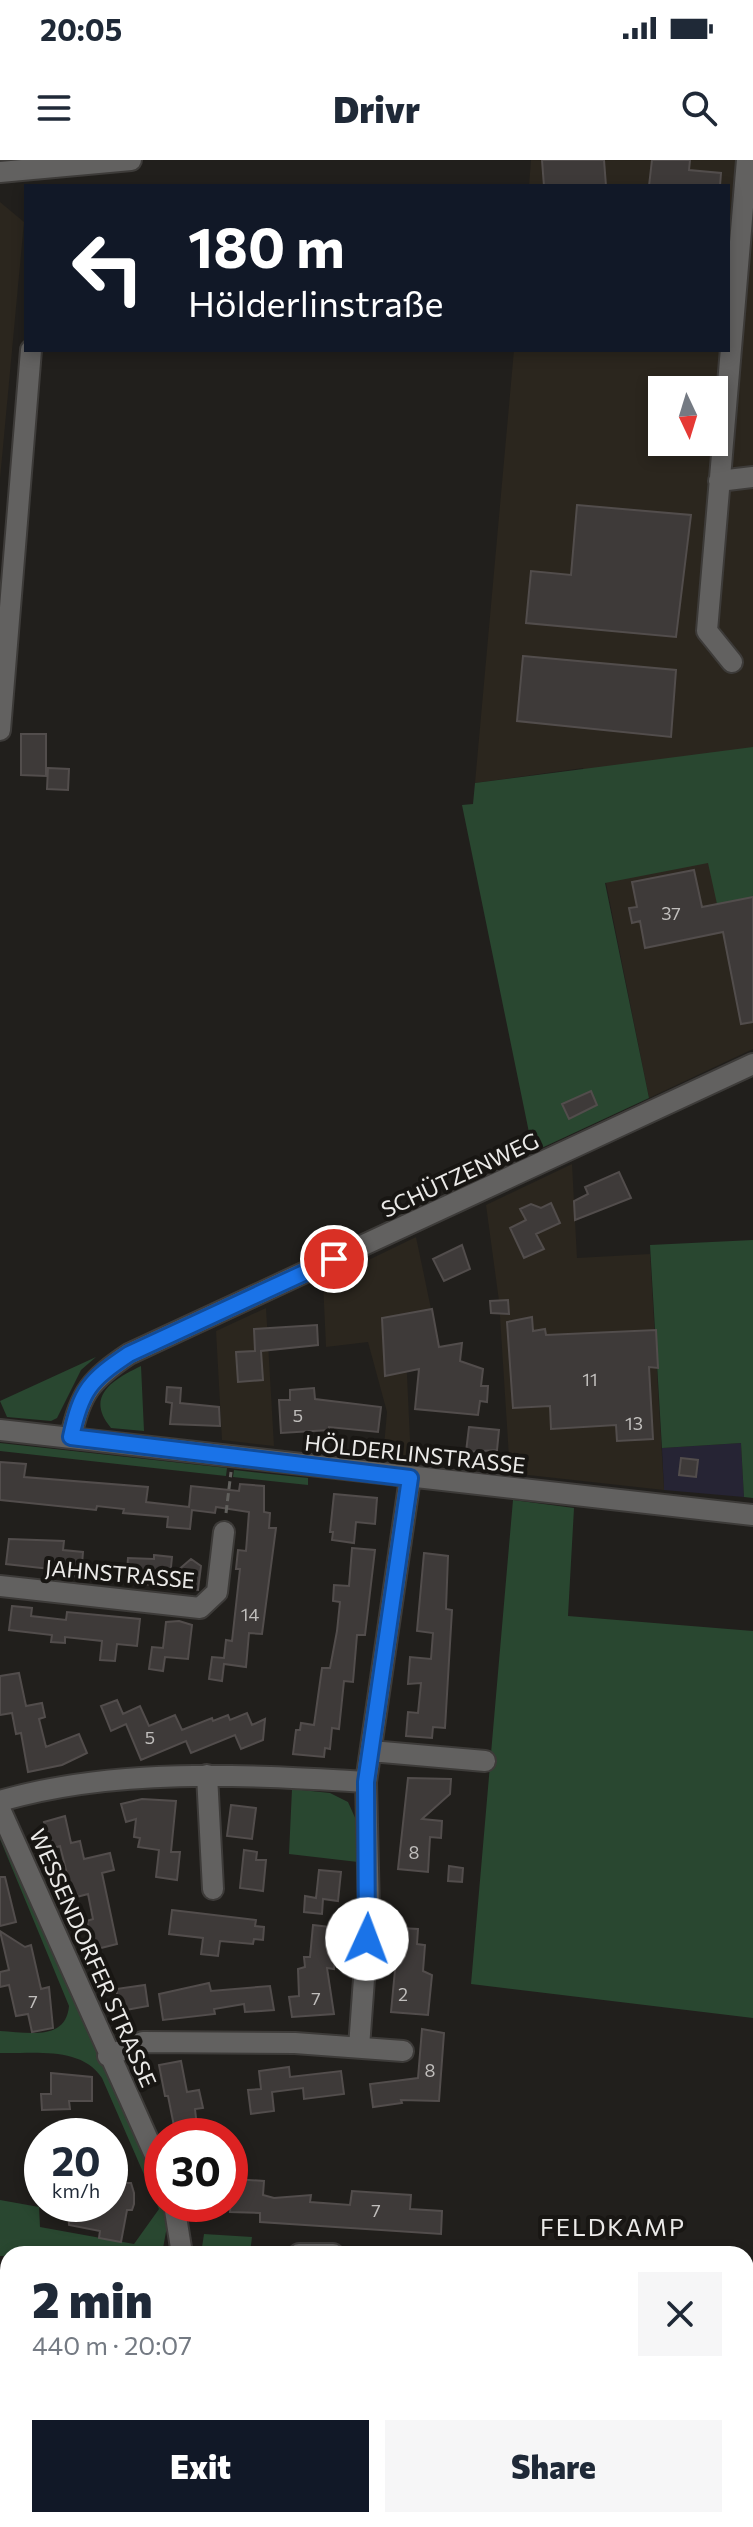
<!DOCTYPE html>
<html lang="en">
<head>
<meta charset="utf-8">
<style>
  :root { --surface:#fff; --page:#f6f6f7; --text:#1f2937; --muted:#747a83; --accent:#111827 }
  body { margin:0; font-family:Commissioner,sans-serif; background:var(--page); color:var(--text); height:100vh; display:flex; flex-direction:column; font-size:30px; white-space:nowrap }
  * { box-sizing:border-box; margin:0 }
  p { font-size:26px; color:var(--muted) }
  .icon { flex:none; width:44px; height:44px; fill:none; stroke:currentColor; stroke-width:2; stroke-linecap:round; stroke-linejoin:round }
  .map { position:relative; flex:1; overflow:hidden }
  .details { position:absolute; left:0px; top:2086px; width:754px; height:282px; display:flex; flex-direction:column; background:var(--surface); border-radius:24px 24px 0 0; box-shadow:0 4px 12px #0003 }
  .details>* { flex:none }
  .top-card { position:absolute; left:24px; top:24px; width:706px; height:168px; border-radius:0px; box-shadow:0 4px 12px #0003; background:#111827; color:#fff; overflow:hidden }
  .needle { width:52px; rotate:176deg }
  .tools { position:absolute; left:648px; top:216px; display:grid; gap:16px }
  .tools a { display:grid; place-items:center; width:80px; height:80px; border-radius:0px; background:var(--surface); box-shadow:0 4px 12px #0003; font-size:40px }
  .speed { position:absolute; left:24px; top:1958px; display:flex; gap:16px; font-size:40px; font-weight:700; text-align:center }
  .speed>* { display:grid; place-content:center; width:104px; height:104px; border-radius:50%; background:var(--surface); box-shadow:0 4px 12px #0003; line-height:1 }
  .speed small { font-size:20px; font-weight:400 }
  .speed .limit { border:12px solid #d22; background:#fff; color:#111 }
  .pin { position:absolute; display:grid; place-items:center; width:68px; height:68px; color:#fff; margin:-34px; border:4px solid #fff; border-radius:50%; box-shadow:0 2px 8px #0007 }
  .me { position:absolute; width:88px; margin:-44px; rotate:2deg; stroke-linejoin:round; filter:drop-shadow(0 0 6px #0008) }
  .turn { display:flex; align-items:center; gap:28px; height:168px; padding:0 32px; font-size:36px }
  .turn .icon { width:104px; height:104px; stroke-width:2.5 }
  .turn b { display:block; font-size:56px; line-height:68px }
  .round { display:grid; place-items:center; flex:none; width:84px; height:84px; border-radius:0px; background:var(--page) }
  .head { display:flex; align-items:center; justify-content:space-between; height:136px; padding:0 32px }
  h1 { font-size:48px; font-weight:800; line-height:60px }
  .action { display:flex; gap:16px; margin-top:auto; padding:16px 32px }
  .action a { flex:1; height:92px; border-radius:0px; background:var(--accent); color:#fff; font-size:32px; font-weight:800; line-height:92px; text-align:center }
  .action a+a { background:var(--page); color:var(--text) }
  .status { display:flex; justify-content:space-between; align-items:center; height:56px; padding:0 40px; background:var(--surface); direction:ltr }
  .status svg { height:22px; fill:currentColor }
  header { display:flex; justify-content:space-between; align-items:center; height:104px; padding:0 32px; background:var(--surface); font-size:36px; font-weight:800 }
  .map>svg:first-child { display:block }
</style>
</head>
<body>
<div class="status"><b>20:05</b><svg viewBox="0 0 49 12"><path d="M0 12V9h3v3zM5 12V6h3v6zM10 12V3h3v9zM15 12V0h3v12zM26 1h20v11H26zM47 4h2v5h-2z"/></svg></div>
<header><svg class="icon" aria-label="menu" viewBox="0 0 24 24"><path d="M4 6h16M4 12h16M4 18h16"/></svg>Drivr<svg class="icon" aria-label="search" viewBox="0 0 24 24"><circle cx="10" cy="10" r="6"/><path d="M15 15l6 6"/></svg></header>
<div class="map">
<svg width="753" height="2367" viewBox="0 0 753 2367">
  <rect width="100%" height="100%" fill="#211f1c"/>
  <path fill="#262434" d="M741,1283L744,1337L664,1330L662,1288Z"/>
  <path fill="#2b261e" fill-rule="evenodd" d="M531,0H753V889L649,938L583,608L475,623L514,190H728V26H529ZM662,230H714V282H662Z
    M0,42L24,62L0,319Z
    M572,1004L577,1098L650,1094L664,1330L510,1313L499,1141L486,1045Z
    M416,1077L439,1187L406,1194L411,1301L383,1298L387,1252L368,1182L326,1187L323,1122Z
    M266,1148L274,1286L222,1280L216,1171Z
    M746,2131L753,2132V2362L733,2360H746Z"/>
  <path fill="#332026" d="M0,2144L8,2147V2288L0,2307Z"/>
  <path fill="#294730" d="M753,587V737L717,744L708,703L605,723L649,938L533,992L462,645L473,644L475,623Z
    M753,1080V1338L744,1337L741,1283L662,1288L650,1085Z
    M96,1197L81,1210L57,1258L51,1261L7,1257L0,1241Z
    M141,1206L144,1271L111,1268C84,1236 114,1219 141,1206Z
    M0,1283L227,1308L226,1316L0,1291Z
    M234,1310L308,1318V1325L233,1317Z
    M513,1340L574,1348L568,1456L753,1471V1858L471,1824Z
    M292,1629L330,1633L348,1642L357,1662L358,1702L289,1694Z
    M0,1661L162,2030V2044H166L169,2055L162,2094L0,2096V2040L39,2047L40,2067L134,2084L159,2049L102,1918C81,1886 34,1894 0,1893V1871C26,1872 66,1882 69,1846L0,1679Z
    M204,2074L252,2077L250,2093L201,2094Z"/>
  <path fill="#3e3a39" stroke="#524d4c" stroke-width="2" d="M542,0H604L606,26H544Z
    M652,0H690L689,10L721,13L720,26H649Z
    M577,345L691,355L676,477L526,463L531,411L571,415Z
    M523,496L676,510L671,577L517,561Z
    M21,574H46V616L21,615Z
    M48,608L69,609L68,630L47,629Z
    M694,710L702,747L753,737V862L741,864L723,772L645,788L640,761L632,763L629,748L637,747L632,722Z
    M591,931L597,945L569,959L562,944Z
    M619,1012L631,1038L575,1060L574,1041L588,1034L585,1027Z
    M551,1043L560,1063L536,1074L544,1089L524,1098L510,1068L526,1060L520,1049L531,1044L541,1048Z
    M462,1085L470,1109L444,1121L433,1099Z
    M508,1140L509,1154L491,1153L490,1141Z
    M432,1149L439,1187L462,1183L460,1201L483,1209L481,1226H488L487,1242L480,1241L478,1255L415,1249L419,1209L385,1216L382,1158Z
    M532,1157L533,1171L545,1169L546,1175L656,1170L658,1208L649,1207L653,1279L617,1281L616,1265L551,1269L550,1246L513,1248L507,1162Z
    M317,1165L318,1185L261,1191L263,1220L238,1222L236,1192L255,1191L254,1169Z
    M167,1227L181,1228L180,1243L219,1247L220,1266L170,1264L172,1243L166,1242Z
    M314,1228L315,1239L381,1247L378,1272L329,1267V1270L281,1273L279,1240H290V1230Z
    M469,1267L499,1270L497,1290L466,1292Z
    M681,1298L698,1300L696,1317L679,1315Z
    M0,1302L26,1304L24,1317L148,1327L146,1342L189,1347L191,1326L239,1331L240,1324L264,1326V1352L270,1353L269,1368H276L262,1474L249,1473L246,1507L224,1504L222,1521L209,1519L212,1497L224,1498L226,1480L232,1481L240,1409H236L238,1390L246,1391L249,1352L216,1347L215,1353L192,1350L190,1369L167,1367L168,1357L123,1353L124,1349L97,1346L96,1350L0,1340Z
    M334,1334L377,1338L375,1364L356,1362L354,1383L332,1380L333,1372H330Z
    M9,1379L64,1381L63,1390L83,1392L81,1417L59,1415L60,1410L6,1404Z
    M352,1388L375,1390L365,1475H357L353,1522L344,1521L339,1569L332,1568L330,1589L325,1588L324,1597L293,1594L296,1570H300L301,1563L314,1565L322,1508H330L337,1471L340,1442L333,1441L334,1425L349,1426Z
    M424,1393L448,1396L446,1449L452,1450L445,1568L433,1567L432,1578L406,1576L408,1552L418,1553L421,1523L408,1524L410,1497L431,1499L433,1473L417,1471Z
    M154,1395L172,1397L170,1417L191,1399L201,1406L198,1430L126,1422L128,1398L154,1399Z
    M12,1446L32,1448L31,1456L66,1460L67,1452L140,1459L137,1486L117,1484L115,1501L100,1500L102,1481L65,1477V1483L51,1482L52,1475L9,1470Z
    M179,1461L192,1465L188,1499L165,1497L163,1511L149,1509L152,1487L163,1488L166,1462Z
    M19,1513L26,1546L42,1543L45,1557L39,1559L46,1587L79,1574L87,1593L62,1605L28,1612L21,1573L16,1574L12,1553L0,1555V1516Z
    M117,1540L123,1554L140,1546L149,1566L175,1555L182,1570L212,1558L213,1561L228,1555L230,1560L247,1553L252,1565L265,1559L263,1580L241,1589L235,1575L191,1593L186,1581L141,1600L126,1564L111,1571L101,1546Z
    M408,1618L451,1619L450,1634L422,1659L442,1661L441,1678L430,1677L428,1712L398,1709Z
    M142,1639L176,1641L171,1692H180L177,1720L156,1717L159,1690L138,1687L140,1678L134,1677L136,1659L126,1662L121,1644Z
    M231,1645L256,1648L252,1679L227,1676Z
    M65,1656L71,1683L80,1681L84,1699L110,1693L114,1710L102,1713L117,1784L93,1790L87,1761L93,1759L88,1734L73,1738L60,1686L50,1689L44,1662Z
    M244,1690L257,1692L256,1700H266L263,1731L240,1728Z
    M449,1706L463,1708L462,1722L448,1721Z
    M319,1710L341,1712L338,1741L323,1739L322,1754L304,1752L305,1736L316,1738Z
    M0,1717H5L16,1762L0,1766Z
    M172,1750L256,1760L255,1766L264,1767L263,1780L254,1779L253,1784L220,1781L218,1796L201,1794L203,1778L169,1774Z
    M313,1765L338,1768L334,1809L327,1808L334,1854L292,1857L289,1837L299,1836L298,1809L305,1807L304,1797H310Z
    M399,1768L418,1769L417,1784L425,1785L423,1811L432,1815L428,1855L391,1852L395,1810L387,1809L390,1782L397,1783Z
    M0,1771L25,1787L31,1785L41,1829L49,1827L53,1868L32,1872L28,1854L16,1856L9,1825L0,1827V1812L9,1810Z
    M209,1823L211,1831L270,1826L274,1850L245,1852L244,1844L214,1849L215,1854L163,1860L159,1834Z
    M145,1825L148,1846L120,1851L116,1829Z
    M422,1869L444,1873L439,1941L401,1940L402,1943L373,1947L370,1924L418,1918Z
    M181,1901L187,1932L199,1930L203,1948L195,1949L198,1976H176L168,1936H165L159,1905Z
    M289,1907L290,1917L341,1911L344,1934L304,1939L303,1928L272,1932L274,1951L251,1954L248,1930L261,1929L259,1911Z
    M51,1913L92,1917V1941H69L70,1949L42,1950L41,1934H51Z
    M110,2012L124,2023H131L134,2033V2044L132,2050H127L121,2082L99,2078L100,2071L69,2065L68,2045L110,2044Z
    M233,2019L264,2021L263,2035L274,2038L311,2035L310,2042L350,2045L352,2031L411,2035L410,2049L442,2051L441,2074L260,2062V2053L230,2052Z"/>
  <g fill="none" stroke-linecap="round" stroke-linejoin="round">
    <defs>
      <path id="minor" d="M0,12L131,0
        M719,321L753,317
        M732,502L707,471L747,0
        M0,570L31,190
        M0,1270L753,1355
        M71,1277C80,1232 92,1219 129,1194L753,904
        M0,1426L200,1448L217,1432L224,1372
        M371,1591L485,1601
        M207,1615L213,1729
        M0,1641C117,1607 245,1615 366,1622
        M0,1649L162,2011
        M359,1887L369,1751L366,1622L410,1318
        M108,1896L143,1882L295,1883L403,1891
        M174,2044L182,2094
        M299,2094H333
        M746,2122H753
        M0,2123L8,2125
        M0,2334L8,2316
        M495,2360L504,2367
        M573,2360L584,2367"/>
    </defs>
    <use href="#minor" stroke="#3d3b39" stroke-width="24"/>
    <path stroke="#61605d" stroke-width="3" stroke-dasharray="8 4" stroke-linecap="butt" d="M226,1353L231,1312"/>
    <use href="#minor" stroke="#626160" stroke-width="20"/>
  </g>
  <g fill="none" stroke-linecap="round" stroke-linejoin="round">
    <defs>
      <path id="route" d="M334,1099L129,1194C90,1220 81,1230 71,1277L410,1318L366,1622L367,1779"/>
    </defs>
    <use href="#route" stroke="#114b97" stroke-width="20"/>
    <use href="#route" stroke="#1a73e8" stroke-width="14"/>
  </g>
  <g text-anchor="middle" stroke-width="8" stroke-linejoin="round" paint-order="stroke">
    <g font-size="18" fill="#c0bebc">
      <text x="671" y="760">37</text>
      <text x="590" y="1226">11</text>
      <text x="298" y="1262">5</text>
      <text x="634" y="1270">13</text>
      <text x="250" y="1461">14</text>
      <text x="150" y="1584">5</text>
      <text x="414" y="1699">8</text>
      <text x="403" y="1841">2</text>
      <text x="316" y="1845">7</text>
      <text x="33" y="1848">7</text>
      <text x="430" y="1917">8</text>
      <text x="376" y="2057">7</text>
    </g>
    <g font-size="22" fill="#ebeae8" stroke="#181613">
      <text transform="translate(460 1015) rotate(-25)" y="8">SCHÜTZENWEG</text>
      <text transform="translate(415 1294) rotate(6)" y="8">HÖLDERLINSTRASSE</text>
      <text transform="translate(120 1414) rotate(5)" y="8">JAHNSTRASSE</text>
      <text transform="translate(93 1798) rotate(66)" y="8">WESSENDORFER STRASSE</text>
    </g>
    <g font-size="24" letter-spacing="2" fill="#ebeae8" stroke="#181613">
      <text x="613" y="2076">FELDKAMP</text>
    </g>
  </g>
</svg>
<div class="tools">
<a><svg class="needle" viewBox="-14 -14 28 28"><path d="M0-13l5 13h-10z" fill="#e53935"/><path d="M0 13l5-13h-10z" fill="#747a83"/></svg></a>
</div>
<div class="speed"><div>20<small>km/h</small></div><div class="limit">30</div></div>
<div class="pin" style="left:334px;top:1099px;background:#d93025"><svg class="icon" aria-label="arrive" viewBox="0 0 24 24"><path d="M6 21V4h12l-3 4 3 4H6"/></svg></div>
<svg class="me" style="left:367px;top:1779px" viewBox="-20 -20 40 40"><circle r="19" fill="#fff"/><path d="M0-13L10 11 0 6-10 11z" fill="#1a73e8"/></svg>
<div class="top-card">
<div class="turn"><svg class="icon" aria-label="left" viewBox="0 0 24 24"><path d="M17 20v-9H6M10 6l-5 5 5 5"/></svg><div><b>180 m</b>Hölderlinstraße</div></div>
</div>
<section class="details">
<div class="head"><div><h1>2 min</h1><p>440 m · 20:07</p></div><a class="round"><svg class="icon" aria-label="close" viewBox="0 0 24 24"><path d="M6 6l12 12M18 6L6 18"/></svg></a></div>
<div class="action"><a>Exit</a><a>Share</a></div>
</section>
</div>
</body>
</html>
